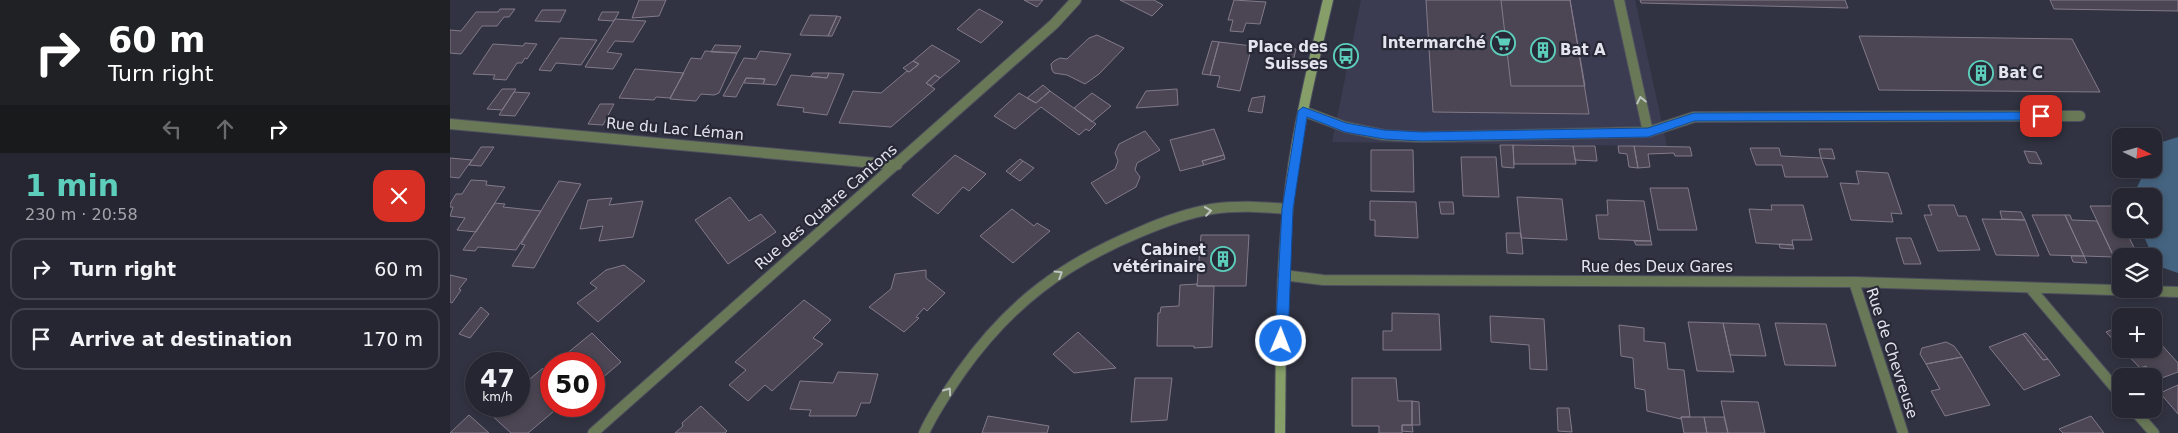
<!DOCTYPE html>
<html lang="en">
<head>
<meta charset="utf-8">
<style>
  :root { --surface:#262632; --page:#32323e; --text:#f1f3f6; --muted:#a4a5ac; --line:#42434d; --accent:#5ccebb }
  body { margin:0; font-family:"DejaVu Sans",sans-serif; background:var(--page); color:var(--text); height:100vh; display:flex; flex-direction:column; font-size:19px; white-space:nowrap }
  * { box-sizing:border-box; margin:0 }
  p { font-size:16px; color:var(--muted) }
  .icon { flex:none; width:28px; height:28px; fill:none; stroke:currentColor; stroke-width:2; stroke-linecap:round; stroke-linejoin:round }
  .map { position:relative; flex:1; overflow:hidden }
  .details { display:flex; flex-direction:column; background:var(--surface); width:450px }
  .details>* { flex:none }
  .guide { background:#202124; color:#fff; overflow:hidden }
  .needle { width:32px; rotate:95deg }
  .fabs { position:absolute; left:1662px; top:128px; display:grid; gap:10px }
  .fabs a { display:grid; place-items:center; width:50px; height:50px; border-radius:10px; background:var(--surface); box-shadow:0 2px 8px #0003,0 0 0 1px var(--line); font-size:25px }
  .speed { position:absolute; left:15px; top:352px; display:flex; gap:10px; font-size:25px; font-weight:700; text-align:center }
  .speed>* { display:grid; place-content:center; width:65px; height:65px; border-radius:50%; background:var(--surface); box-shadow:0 2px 8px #0003,0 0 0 1px var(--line); line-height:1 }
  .speed small { font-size:12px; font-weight:400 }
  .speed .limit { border:8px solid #d22; background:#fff; color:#111 }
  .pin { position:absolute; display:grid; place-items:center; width:42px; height:42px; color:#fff; margin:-21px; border-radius:10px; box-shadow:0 2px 8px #0006 }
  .me { position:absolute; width:55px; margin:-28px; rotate:1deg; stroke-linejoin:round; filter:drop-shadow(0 0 4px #0008) }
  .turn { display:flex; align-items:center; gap:18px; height:105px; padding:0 25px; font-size:22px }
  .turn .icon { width:65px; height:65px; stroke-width:2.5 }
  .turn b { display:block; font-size:35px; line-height:42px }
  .lanes { display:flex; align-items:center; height:48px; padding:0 25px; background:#0003; justify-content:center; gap:25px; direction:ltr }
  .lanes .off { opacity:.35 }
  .round { display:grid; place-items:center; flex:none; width:52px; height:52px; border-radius:15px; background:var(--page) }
  .summary { display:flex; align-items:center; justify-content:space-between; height:85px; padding:0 25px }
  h1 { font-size:30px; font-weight:700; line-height:38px; color:var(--accent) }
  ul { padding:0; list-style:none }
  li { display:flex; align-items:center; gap:15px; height:62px; margin:0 10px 8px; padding:0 15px; border:2px solid var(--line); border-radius:15px }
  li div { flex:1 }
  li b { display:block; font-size:19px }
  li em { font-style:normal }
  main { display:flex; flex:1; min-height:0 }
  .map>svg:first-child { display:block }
</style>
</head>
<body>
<main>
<section class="details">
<div class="guide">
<div class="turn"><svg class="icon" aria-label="right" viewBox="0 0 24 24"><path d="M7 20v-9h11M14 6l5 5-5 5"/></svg><div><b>60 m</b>Turn right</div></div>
<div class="lanes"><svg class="icon off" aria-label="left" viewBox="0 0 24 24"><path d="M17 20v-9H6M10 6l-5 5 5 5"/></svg><svg class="icon off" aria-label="ahead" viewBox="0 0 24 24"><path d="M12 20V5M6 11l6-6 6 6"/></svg><svg class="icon" aria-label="right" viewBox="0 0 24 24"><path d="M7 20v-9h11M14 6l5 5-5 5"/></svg></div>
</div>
<div class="summary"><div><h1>1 min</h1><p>230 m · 20:58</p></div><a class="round" style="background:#d93025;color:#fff"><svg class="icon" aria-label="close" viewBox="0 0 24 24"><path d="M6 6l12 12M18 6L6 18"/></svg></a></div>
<ul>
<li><svg class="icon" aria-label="right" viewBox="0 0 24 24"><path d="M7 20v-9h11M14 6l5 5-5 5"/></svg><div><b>Turn right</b></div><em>60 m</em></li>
<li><svg class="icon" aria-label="arrive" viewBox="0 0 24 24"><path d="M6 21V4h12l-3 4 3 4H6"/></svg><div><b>Arrive at destination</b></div><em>170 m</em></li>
</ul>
</section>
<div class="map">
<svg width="1728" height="433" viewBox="0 0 1728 433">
  <rect width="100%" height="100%" fill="#323342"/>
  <path fill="#3b3c51" d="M911,0H1185L1217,146L882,142Z"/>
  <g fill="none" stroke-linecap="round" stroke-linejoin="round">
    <path fill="#456481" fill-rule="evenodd" d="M1728,137V273L1708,266L1690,229H1704V196H1686V189L1696,169H1704V153L1709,143Z"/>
  </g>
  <path fill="#4c4553" stroke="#827a8a" d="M189,0H216L209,16L182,18Z
    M574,0H593L587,7Z
    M670,0H704L713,5L702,16Z
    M784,0L816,2L810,24L796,23L793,32L780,31L783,20H778Z
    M976,0H1120L1139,114L983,112Z
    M1051,0H1120L1135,86H1061Z
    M1190,0H1395L1398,8L1191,3Z
    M1600,0H1728V11L1604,9Z
    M50,9H65L59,17H54L47,26H32L11,54L0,53V30L11,31L26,12H48Z
    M529,9L553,22L531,43L507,29Z
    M92,10H116L110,22L85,21Z
    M152,12H169L164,21L148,20Z
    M360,15L387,16L378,36L350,35Z
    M387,16L391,17L382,36H378Z
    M165,19L196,21L183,42L165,41L157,52L172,54L163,69L135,67Z
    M647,35L674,48L649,74L635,84L617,75L604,73L602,70L601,64L604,61L610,58L617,59L639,38Z
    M1409,36L1622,39L1650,92L1429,90Z
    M110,38L147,40L131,65L106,63L101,71L89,70Z
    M762,41L769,42L760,75L752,74Z
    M769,42L802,46L790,91L767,87L770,76L760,75Z
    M75,43L87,44L77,59L75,58L72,63H67L56,80L43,79L45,75L23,74L43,44L73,46Z
    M265,45L291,46L287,53L261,52Z
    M482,45L510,61L490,78L485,75L476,83L485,89L441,127L389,123L403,91L431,93L457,71L459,72L469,64L463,61Z
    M839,48L846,49L843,62L836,61Z
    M894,49L901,50L898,63L891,62Z
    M255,51L287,53L269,93L264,95L251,94L246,101L220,99L241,58L251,59Z
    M310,51L341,54L326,85L313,84L315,79L296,78L286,97L273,96L294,58L306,59Z
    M463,61L469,64L459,72L453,68Z
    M185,69L234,73L220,98L206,97L204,100L169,98Z
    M363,73H379L377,78L361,76Z
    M379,73L394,74L377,115L353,112L354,108L327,105L341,75L377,78Z
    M485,75L490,78L481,86L476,83Z
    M296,78L315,79L313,84L294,83Z
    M593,85L600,91L586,103L577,98Z
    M52,89H66L52,110L37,109Z
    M727,89L728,105L686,108L696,91Z
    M600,91L646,124L639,131L636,129L629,135L591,107L565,129L544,116L569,93L586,103Z
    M64,92L80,93L65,116L49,115Z
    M642,93L661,106L642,122L624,108Z
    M815,96L812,113L798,111L802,98Z
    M150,104H164L153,125L138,124Z
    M764,129L774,155L752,161L754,165L730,171L720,140Z
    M695,131L710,150L687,163L685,170L690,177L686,187L656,204L641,183L665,169L668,161L665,153L669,144Z
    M1050,145H1063L1064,168L1052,167Z
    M1063,145L1123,146L1126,164H1064Z
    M1123,146H1145L1147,161L1125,160Z
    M1168,146H1184L1188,168L1179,167L1177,154L1169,153Z
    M1184,146L1240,147L1242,156H1225L1224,153L1198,154L1200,167L1188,168Z
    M31,147H44L31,166L19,165Z
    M1300,148H1329L1331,156L1371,158L1378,177H1335L1332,165H1306Z
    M1369,149H1382L1385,159L1371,158Z
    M921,150H963L964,192L921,191Z
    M1574,151L1586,152L1592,164L1579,163Z
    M505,155L536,174L519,191L513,187L488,214L462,195Z
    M774,155L775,159L754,165L752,161Z
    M1011,157H1046L1049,197L1013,196Z
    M0,158L22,160L9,178L0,177Z
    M570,159L573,161L560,174L556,171Z
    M573,161L584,168L570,181L560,174Z
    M1406,171L1438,173L1452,214L1441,213L1443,222L1401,220L1390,183L1409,184Z
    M21,180L37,181L36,185L55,187L26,232L7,230L15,218L0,216L3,207H0V204L6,194H12Z
    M109,181L131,184L84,268L62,266L75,245L71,244Z
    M1200,188H1238L1247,230H1208Z
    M280,197L299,221L311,214L326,232L278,264L245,220Z
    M1067,197L1112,199L1117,240L1071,238Z
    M162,198L159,205L193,201L183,237L149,241L153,226L130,229L138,200Z
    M1157,200L1194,201L1201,241L1149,239L1146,215H1158Z
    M920,201L966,202L968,238L925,236V220H920Z
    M989,202H1003L1004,214H991Z
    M45,203L55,204L53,207L91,211L66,250L28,247L25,251L13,250Z
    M1321,205H1353L1362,240H1342L1343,245L1306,243L1299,209L1322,210Z
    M1478,205H1504L1508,216H1516L1530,250L1488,251L1474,215H1482Z
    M1640,206H1665L1671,220V229H1680L1682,233H1677L1688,256L1664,257Z
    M562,209L584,226L587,223L600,231L563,263L530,236Z
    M1550,211L1571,212L1575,220L1552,219Z
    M1582,215H1615L1634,256L1600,255Z
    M1615,215H1620L1622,220L1647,221L1664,257L1634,256Z
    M1532,219L1575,220L1589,256L1546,255Z
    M1056,233H1071L1073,254L1057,253Z
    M751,235H799L796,286H747Z
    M1446,238H1461L1471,264H1454Z
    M1184,241H1201L1202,245H1186Z
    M1329,244L1343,245L1344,249L1330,248Z
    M1621,256H1634L1637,263L1623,262Z
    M174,265L195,281L148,322L127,303L147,288L140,283L156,270Z
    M476,270V278L495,293L477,311L474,308L466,317L469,318L454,332L419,307L441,289L445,274Z
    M0,275L17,279L9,289L11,290L2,303L0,302Z
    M747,284V286H764L762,347L744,348V346H707L708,313H710L711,307L729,306L730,285Z
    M354,300L381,320L363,338L373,344L322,391L315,385L298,401L279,385L296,370L285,362Z
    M31,307L39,314L20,338L9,334Z
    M942,313L989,314L991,350H933V331H942Z
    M1040,316L1094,319L1097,370L1080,369L1079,345L1041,342Z
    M1238,322L1273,323L1284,372L1247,371Z
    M1273,323L1309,324L1316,356L1280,355Z
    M1325,323L1376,324L1386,366L1335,365Z
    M1169,325L1194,328V341L1215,343L1218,369L1234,370L1240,417H1231V419L1197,411L1195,390L1185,388L1183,358L1171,356Z
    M1671,326V348L1656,332Z
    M628,332L666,368L624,373L603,354Z
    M1704,332L1711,340L1709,342L1728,363V372L1709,379L1696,366L1690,368L1672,349H1704Z
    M142,333L171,362L144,385V364H104Z
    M1576,333L1598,359L1593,360L1573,334Z
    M1573,334L1593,360L1598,359L1610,375L1574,390L1539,347Z
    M1496,342L1504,346L1512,357L1476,364L1470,354L1472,348Z
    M1512,357L1540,405L1495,416L1481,391L1490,389L1476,364Z
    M93,368L101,378V406H110L78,433H61L39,413L47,406H69V388Z
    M388,372L428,374L420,403H411L406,416H359L361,410L340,409L350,381L383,383Z
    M685,378H722L717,420L681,422Z
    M902,378H946L948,401H962V425H952V433H929V426H902Z
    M1728,385V414L1710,393Z
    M962,401L969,402L970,425H962Z
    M1271,401L1308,402L1315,433H1278Z
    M251,406L277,431L275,433H225L233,426L232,423Z
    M1107,408H1119L1122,432L1108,431Z
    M19,415L39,433H0Z
    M538,416L599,426L597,433H532Z
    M1641,416L1654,433H1613L1609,429Z
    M1231,417H1254L1257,433H1234Z
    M1254,417H1274L1278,433H1257Z
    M952,425H962L963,432L952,431Z"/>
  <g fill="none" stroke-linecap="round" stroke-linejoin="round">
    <defs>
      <path id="service" d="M853,111L895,127L934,135L972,137L1198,132L1169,0
        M1198,132L1244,117L1630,116"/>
      <path id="minor" d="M0,124L447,165
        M833,275L873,280L1404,282L1728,292
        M1404,282L1453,433
        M1581,289L1671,395
        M1683,409L1704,433
        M143,433L604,24L626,0
        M474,433C484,411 498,391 511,372C560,303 613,264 690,232C713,222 738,213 762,209C787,205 813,207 838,209"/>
      <path id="secondary" d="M830,433C831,349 830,266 841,182C849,121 864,60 878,0"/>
    </defs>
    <use href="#service" stroke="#4e4f5e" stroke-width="12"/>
    <use href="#minor" stroke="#4e4f5e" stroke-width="12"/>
    <use href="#secondary" stroke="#4e4f5e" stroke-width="12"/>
    <use href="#service" stroke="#697958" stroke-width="10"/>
    <use href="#minor" stroke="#697958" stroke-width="10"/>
    <use href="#secondary" stroke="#869f69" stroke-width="10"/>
  </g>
  <defs><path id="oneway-chevron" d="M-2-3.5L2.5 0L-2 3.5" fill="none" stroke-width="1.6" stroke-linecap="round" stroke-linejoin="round" transform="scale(1.25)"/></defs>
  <g stroke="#bec4c1">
    <use href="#oneway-chevron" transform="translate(1191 100) rotate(-102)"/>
    <use href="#oneway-chevron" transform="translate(758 211) rotate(-8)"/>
    <use href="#oneway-chevron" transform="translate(609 274) rotate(-32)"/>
    <use href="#oneway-chevron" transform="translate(498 391) rotate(-55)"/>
  </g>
  <path fill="#1a73e8" stroke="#114b97" d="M853,107L896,123L934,130L972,132L1198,128L1244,113L1591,112L1596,116L1591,120L1244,121L1198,137L972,141L934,139L895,132L857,117L843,209L838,341L836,345L831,347L827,345L825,341L832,209L848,111Z"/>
  <defs>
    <symbol id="supermarket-ring" viewBox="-11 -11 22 22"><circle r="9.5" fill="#282937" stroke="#5ccebb" stroke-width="1.5"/><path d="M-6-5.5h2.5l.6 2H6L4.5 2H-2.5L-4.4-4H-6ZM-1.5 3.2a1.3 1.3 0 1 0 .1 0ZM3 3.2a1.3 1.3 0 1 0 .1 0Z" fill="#5ccebb"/></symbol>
    <symbol id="building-ring" viewBox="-11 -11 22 22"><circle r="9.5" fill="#282937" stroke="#5ccebb" stroke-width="1.5"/><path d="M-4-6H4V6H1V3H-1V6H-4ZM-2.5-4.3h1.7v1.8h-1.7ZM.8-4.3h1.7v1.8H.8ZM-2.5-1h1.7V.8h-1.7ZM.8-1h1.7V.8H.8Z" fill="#5ccebb"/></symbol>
    <symbol id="bus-ring" viewBox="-11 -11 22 22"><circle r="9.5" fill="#282937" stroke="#5ccebb" stroke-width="1.5"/><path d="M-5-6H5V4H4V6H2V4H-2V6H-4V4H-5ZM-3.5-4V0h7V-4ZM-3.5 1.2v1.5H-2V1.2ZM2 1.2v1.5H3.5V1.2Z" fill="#5ccebb"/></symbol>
  </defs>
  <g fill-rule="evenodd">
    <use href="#supermarket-ring" x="1039" y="29" width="28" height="28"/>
    <use href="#building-ring" x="1079" y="36" width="28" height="28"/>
    <use href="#bus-ring" x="882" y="42" width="28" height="28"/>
    <use href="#building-ring" x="1517" y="59" width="28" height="28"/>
    <use href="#building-ring" x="759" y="245" width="28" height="28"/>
  </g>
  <g text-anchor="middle" stroke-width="4.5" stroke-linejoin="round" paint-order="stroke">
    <g font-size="15" font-weight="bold" fill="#e3e4ee" stroke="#282937" text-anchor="end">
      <text x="1036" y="48">Intermarché</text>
      <text x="878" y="52">Place des<tspan x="878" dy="17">Suisses</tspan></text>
      <text x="1110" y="55" text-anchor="start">Bat A</text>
      <text x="1548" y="78" text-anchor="start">Bat C</text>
      <text x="756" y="255">Cabinet<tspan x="756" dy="17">vétérinaire</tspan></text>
    </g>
    <g font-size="15" fill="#e3e4ee" stroke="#282937">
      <text transform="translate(225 129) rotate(5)" y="5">Rue du Lac Léman</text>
      <text transform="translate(376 207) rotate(-41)" y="5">Rue des Quatre Cantons</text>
      <text x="1207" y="272">Rue des Deux Gares</text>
      <text transform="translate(1442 353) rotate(72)" y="5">Rue de Chevreuse</text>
    </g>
  </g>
</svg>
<div class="fabs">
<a><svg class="needle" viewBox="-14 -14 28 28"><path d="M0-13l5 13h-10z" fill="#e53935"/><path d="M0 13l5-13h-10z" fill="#a4a5ac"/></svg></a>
<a><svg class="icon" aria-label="search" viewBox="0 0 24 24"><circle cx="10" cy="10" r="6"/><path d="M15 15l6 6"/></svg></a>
<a><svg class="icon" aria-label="layers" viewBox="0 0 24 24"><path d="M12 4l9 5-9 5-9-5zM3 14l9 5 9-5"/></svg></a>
<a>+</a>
<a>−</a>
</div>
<div class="speed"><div>47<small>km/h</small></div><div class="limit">50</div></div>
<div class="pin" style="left:1591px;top:116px;background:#d93025"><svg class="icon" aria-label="arrive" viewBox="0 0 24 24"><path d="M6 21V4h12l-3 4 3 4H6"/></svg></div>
<svg class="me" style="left:831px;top:341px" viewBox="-20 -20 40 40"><circle r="17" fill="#1a73e8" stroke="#fff" stroke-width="3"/><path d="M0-11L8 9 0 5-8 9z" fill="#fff"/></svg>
</div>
</main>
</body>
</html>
